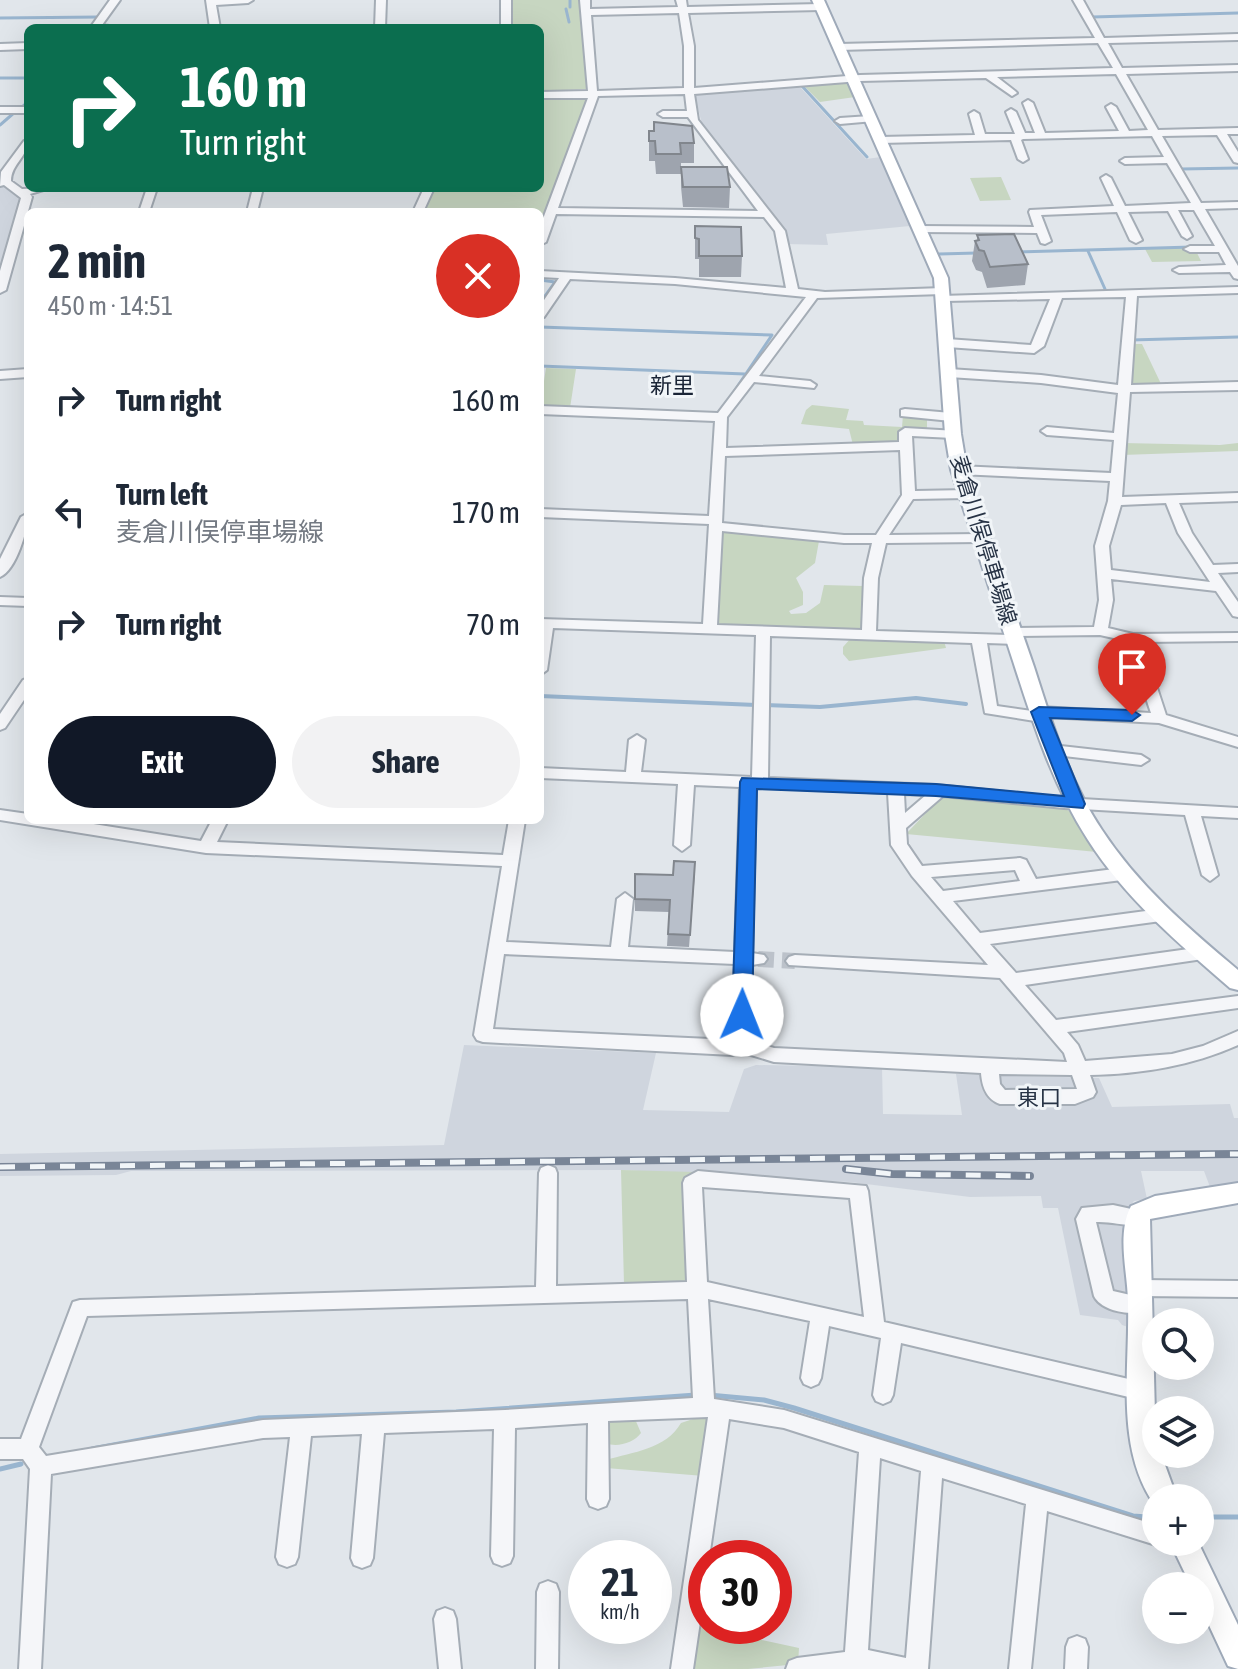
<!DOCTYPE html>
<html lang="en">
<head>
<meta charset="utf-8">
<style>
  :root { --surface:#fff; --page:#f2f2f3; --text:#1f2937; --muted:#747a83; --accent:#111827 }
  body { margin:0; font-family:"Asap Condensed","Noto Sans JP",sans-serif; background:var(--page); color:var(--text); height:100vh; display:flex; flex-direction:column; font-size:30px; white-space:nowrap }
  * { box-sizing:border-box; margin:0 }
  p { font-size:26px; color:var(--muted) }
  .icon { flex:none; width:44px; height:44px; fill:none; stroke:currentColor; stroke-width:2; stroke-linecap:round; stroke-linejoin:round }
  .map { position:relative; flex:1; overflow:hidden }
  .panel { position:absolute; left:24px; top:208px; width:520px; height:616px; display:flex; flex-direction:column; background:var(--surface); border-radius:12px; box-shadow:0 8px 32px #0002 }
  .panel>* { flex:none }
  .top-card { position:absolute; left:24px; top:24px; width:520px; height:168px; border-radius:12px; box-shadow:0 8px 32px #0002; background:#0b6e4f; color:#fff; overflow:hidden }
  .fabs { position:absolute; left:1142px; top:1308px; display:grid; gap:16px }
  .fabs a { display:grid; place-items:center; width:72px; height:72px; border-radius:50%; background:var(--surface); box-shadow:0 8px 32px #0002; font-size:40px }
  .speed { position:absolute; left:568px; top:1540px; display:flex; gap:16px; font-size:40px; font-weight:700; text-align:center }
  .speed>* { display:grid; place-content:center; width:104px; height:104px; border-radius:50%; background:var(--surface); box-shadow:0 8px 32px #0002; line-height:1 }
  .speed small { font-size:20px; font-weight:400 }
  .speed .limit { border:12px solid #d22; background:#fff; color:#111 }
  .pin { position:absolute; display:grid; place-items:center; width:68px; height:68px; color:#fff; margin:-82px -34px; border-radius:50% 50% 50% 0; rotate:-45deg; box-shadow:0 0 8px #0007 }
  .pin .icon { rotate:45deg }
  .me { position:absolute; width:88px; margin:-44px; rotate:1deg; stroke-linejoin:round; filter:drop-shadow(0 0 6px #0008) }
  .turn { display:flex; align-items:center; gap:28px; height:168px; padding:0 24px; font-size:36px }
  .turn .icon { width:104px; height:104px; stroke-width:2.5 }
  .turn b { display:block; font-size:56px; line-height:68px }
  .round { display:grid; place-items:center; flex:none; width:84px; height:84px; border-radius:42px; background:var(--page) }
  .summary { display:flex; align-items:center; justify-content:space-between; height:136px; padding:0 24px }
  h1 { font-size:48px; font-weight:700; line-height:60px }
  .action { display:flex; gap:16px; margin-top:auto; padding:16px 24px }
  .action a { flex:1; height:92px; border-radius:48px; background:var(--accent); color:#fff; font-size:32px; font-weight:700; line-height:92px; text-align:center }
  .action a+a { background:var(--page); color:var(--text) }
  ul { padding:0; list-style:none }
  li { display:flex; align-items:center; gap:24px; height:112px; padding:0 24px }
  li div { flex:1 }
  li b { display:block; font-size:30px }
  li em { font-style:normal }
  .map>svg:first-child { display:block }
</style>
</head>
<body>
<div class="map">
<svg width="1238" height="1669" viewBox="0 0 1238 1669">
  <rect width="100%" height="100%" fill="#e1e6eb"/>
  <path fill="#cfd5de" d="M795,85L801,88L866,159L881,157L910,226L826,234L828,245L787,244L702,124L694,93Z
    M0,184L22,198L0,277Z
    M464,1045L656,1053L643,1110L729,1112L744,1069L756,1065L882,1067L883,1114L962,1115L956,1074L1099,1078L1112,1107L1230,1104L1234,1118H1238V1183L1210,1187L1204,1171H1141L1147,1199L1134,1201L1123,1215L1134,1329L1122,1325L1118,1320L1080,1315L1058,1208H1043L1041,1196L970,1197L850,1182L621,1170L131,1171L116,1175L0,1176V1154L444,1145Z"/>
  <path fill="#c7d6c1" d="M511,0H581L589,89L540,91V28H512Z
    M850,83L855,97L820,102L803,85Z
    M583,97L588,99L540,230V212H423L434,188H540V98Z
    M1001,177L1011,200L980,201L970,178Z
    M1194,247L1201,261L1152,262L1145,249Z
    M1134,344H1142L1162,386H1130Z
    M546,368L576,369L570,408L540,407Z
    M812,405L849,409L846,420L863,421L864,425L902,427L903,415L927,416V431L903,429L900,442L853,445L849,429L801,424L806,410Z
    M1122,443L1220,445L1238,443V451L1122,455Z
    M723,530L819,541L815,563L796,578L803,592V605L789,611L791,614L806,613L820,603L824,585L863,586L862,631L716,624Z
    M851,638L944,641L946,648L849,661L843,654V647Z
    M942,796L1064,808L1072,813L1097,852L906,834Z
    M621,1170L695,1172L685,1180L687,1283L624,1284Z
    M705,1415L715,1417L704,1476L606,1468V1460C633,1452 666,1449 681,1423Z
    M607,1417L635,1419L641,1433C634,1443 616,1448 606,1443Z
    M698,1626L799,1648L798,1664L748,1669H691Z"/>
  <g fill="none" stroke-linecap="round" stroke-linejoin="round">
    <path stroke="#99b5cf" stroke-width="3" d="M570,0V7
      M566,9L569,22
      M1092,17L1238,13
      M0,18L100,17
      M0,78H28
      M802,86L867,157
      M22,107L28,102
      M0,125L15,112
      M1179,166L1181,169L1238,168
      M1088,251L1105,289
      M1017,252L1192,247
      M939,254L977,253
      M540,280L555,282L540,303
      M540,327L772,335L729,399
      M1131,340L1238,337
      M540,366L745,374"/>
    <path stroke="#99b5cf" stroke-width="4" d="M540,696L756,705
      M765,705L820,707L916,698L966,704"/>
    <path stroke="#99b5cf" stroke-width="5" d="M709,1395L764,1400L794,1408L1133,1516L1147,1517
      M92,1449L259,1418L456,1412L696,1395
      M0,1469L21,1464
      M1200,1517H1238"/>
    <path stroke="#bcc2ca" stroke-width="16" stroke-dasharray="16 8" stroke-linecap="butt" d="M758,959L795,961"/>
    <defs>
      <path id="minor" d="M110,0H120L102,25L123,28H90Z
        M206,0H253L248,3L216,5L220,28H210Z
        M376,0H386L385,28H375Z
        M501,0H511V28H501Z
        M580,0H590V9L678,7L676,0H686L687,7L821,4L826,7L821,10L688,13L694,46V88L860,75L1113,68L1098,43L839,50L834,47L839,44L1095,38L1073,0H1083L1104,38L1238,34V40L1108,43L1122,68L1238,65V71L1126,74L1158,130L1238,128V134H1227L1238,152V163L1234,162L1217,135L1162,136L1201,203L1238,202V208L1205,209L1238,266V279L1234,278L1230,272L1179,273L1173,270L1179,267L1226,265L1219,252H1190L1184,249L1190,246H1215L1194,210H1178L1192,236L1187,239L1182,236L1168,211L1128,212L1142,240L1136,243L1130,240L1117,212L1041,215L1051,241L1045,244L1041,243L1037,233L920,232L915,229L920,226L1034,227L1029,212L1030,210L1114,206L1101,178L1106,175L1111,178L1125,206L1191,203L1167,163L1125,164L1120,161L1125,158L1164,157L1152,136L1023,139L1021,140L1028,159L1023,162L1018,159L1011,140L880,143L875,140L880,137L975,135L969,114L974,111L979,114L985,134H1015L1006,112L1011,109L1016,112L1025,133H1035L1023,103L1028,100L1033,103L1045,133L1119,131L1106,107L1111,104L1116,107L1129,131L1148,130L1116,74L997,77L1015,91L1017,93L1012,96L986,78L860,81L694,94L698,120L785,231L798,289L825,292L943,288L949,291L943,294L817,298L759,376L810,381L816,385L814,388L754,382L727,417L726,448L899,442V432L905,428L957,431V437L953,438L912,436L915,491L967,490L974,494L967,498L913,499L889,535L981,534L988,538L981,542L886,543L878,578L876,631L1009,635L1006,632L1013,628L1094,627L1099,600L1095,546L1108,501L1110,481L959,474L953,470L959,466L1111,473L1114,440L1047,435L1041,431L1047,427L1114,433L1118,393L1041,383L949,377L943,373L949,369L1041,375L1118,385L1126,297L1062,298L1044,346L1034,353L947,347L941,343L947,339L1031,345L1050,299L945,301L939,298L941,296L1238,287V293L1137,296L1131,385L1238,382V390L1130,392L1122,497L1238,493V501L1179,503L1192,533L1213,565L1238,564V572L1218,573L1238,602V617L1233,616L1216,591L1111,579L1113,600L1108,628L1133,634L1238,633V641L1142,642L1166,715L1238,737V747L1159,723L1048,717L1041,722L985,713L972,643L770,636L768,778L936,785L1064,798L1238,808V818L1201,816L1218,875L1210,881L1202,875L1185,815L1064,808L943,796L906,828L907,844L922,866L1020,858L1026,860L1036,879L1122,868L1130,874L1122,880L953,901L980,933L1161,909L1167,911L1169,915L1167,919L1161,921L990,944L1016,973L1203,947L1209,949L1211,953L1209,957L1203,959L1025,985L1056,1020L1238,996V1008L1067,1032L1078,1045L1085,1061L1172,1054L1203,1046L1238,1031V1045C1191,1066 1141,1074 1090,1075L1096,1092L1093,1097L1075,1104H1000C986,1099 982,1086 981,1073L774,1062L741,1052L732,1055L483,1042L477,1040L474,1035L502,866L206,853L0,820V810L28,814V820H68L201,841L212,820H228L217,842L503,855L509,820H525L506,942L611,947L617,899L625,893L633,899L628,947L735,952L740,787L694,785L690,845L682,851L674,845L678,784L540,778V768L626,772L629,740L637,735L645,740L641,772L752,777L756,635L553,628L547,670L540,675V619L703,624L709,524L540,517V509L709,516L715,421L540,414V406L718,413L806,297L675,284L570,279L544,317L540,318V306L559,278L540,277V271L675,278L786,288L775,231L764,217L556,214L546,242L540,245V227L588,98H540V92L588,91ZM679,13L684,46V88L597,91L591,15ZM685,94L687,111H663L658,114L663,117H688L758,211L558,208L598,96ZM900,450L902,495L876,535H844L722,523L725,456ZM1166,503L1178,533L1210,582L1111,570L1109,546L1121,505ZM722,531L844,543H872L864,578L862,630L717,625ZM1100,635L1127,641L1151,713L1039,707L1032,711L997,706L987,643L1016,644L1023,640L1019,636ZM756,787L888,793L891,845L912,876L988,965L795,955L789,957L786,961L789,965L1000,978L1064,1053L1067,1062L774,1048L750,1041L752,965L764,963L767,959L764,955L752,953ZM904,794L926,795L905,813ZM1015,870L1020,881L943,891L931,877ZM504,954L735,964L732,1040L493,1029ZM999,1074L1072,1075L1077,1089L1005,1090L1000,1084Z
        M28,43V49L0,50V44Z
        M0,107H28V113H0Z
        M870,116L875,119L874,121L840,124L835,121L840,118Z
        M28,140C28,157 11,164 11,181L22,189L50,188L30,194L32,197L6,290L0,293V271L21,198L4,185L0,186L1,172L24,141Z
        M147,188H157L149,212H139Z
        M253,188H263L257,212H247Z
        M424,188H434L423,212H413Z
        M28,369V377L0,379V371Z
        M905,409L951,413L957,417L951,421L901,416V410Z
        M28,513C28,530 16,570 0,577V559L21,517Z
        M0,597L28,598V606L0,605Z
        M28,678V694L5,728L0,730V714L23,680Z
        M1052,745L1141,755L1149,760L1141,765L1047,754L1044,750L1047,746Z
        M548,1165L555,1168L557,1173L556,1286L687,1282L683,1183L685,1178L698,1171L866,1186L868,1191L884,1322L1137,1381L1144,1384L1147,1390L1144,1396L1137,1399L901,1343L893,1395L890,1401L883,1404L876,1401L873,1395L881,1338L829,1326L821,1378L818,1384L811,1387L804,1384L801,1378L810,1321L708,1299L714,1399L784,1410L1156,1525V1542H1164L1156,1545L1047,1511L1031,1669H1009L1026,1504L942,1478L928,1669H786L789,1661L797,1658L845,1652L859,1452L784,1428L729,1419L709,1558H706V1581L693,1669H671L708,1417L608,1421L609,1499L606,1506L598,1509L590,1506L587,1499L588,1423L515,1428L513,1556L510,1563L502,1566L494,1563L491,1556L494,1429L384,1433L373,1558L370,1565L362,1568L354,1565L351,1558L362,1434L311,1436L298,1557L295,1564L287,1567L279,1564L276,1557L290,1437L263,1438L51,1474L41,1669H19L30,1469L23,1459H0V1439H21L73,1302L80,1300L536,1287L539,1173L541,1168ZM702,1187L850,1198L864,1317L707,1282ZM688,1299L693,1398L505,1410L263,1420L46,1456L39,1447L87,1316ZM880,1458L921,1471L906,1658L868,1650Z
        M1113,1205L1145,1212L1148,1218L1145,1224C1131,1228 1112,1221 1096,1222L1113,1291L1148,1299L1151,1305L1148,1311C1133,1316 1102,1312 1094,1296L1076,1219L1082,1208Z
        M1140,1280L1238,1281V1297L1140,1296L1133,1294L1130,1288L1133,1282Z
        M548,1581L556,1584L559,1592L558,1669H536L537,1592L540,1584Z
        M445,1608L453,1611L456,1619L461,1669H439L434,1619L437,1611Z
        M1077,1636L1085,1639L1088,1647L1087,1669H1065L1066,1647L1069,1639Z"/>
      <path id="major" d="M812,0H824L948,278L961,434L967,470C989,536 1011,601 1034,667C1052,723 1069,781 1102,830C1138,885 1188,928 1238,970V990L1230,988C1178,943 1125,898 1088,840C1052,784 1033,723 1013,661C992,597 972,534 951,470L945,434L934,278Z
        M1238,1183V1203L1150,1219L1156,1454H1161L1177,1498H1156V1507C1114,1449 1130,1370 1128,1303C1128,1273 1116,1235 1131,1206L1155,1196Z
        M1170,1542H1198L1238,1625V1669L1228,1666L1200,1606V1586H1191Z"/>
    </defs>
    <use href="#minor" stroke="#a5adb6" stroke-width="4"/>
    <use href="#major" stroke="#9faab9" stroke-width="4"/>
    <use href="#minor" fill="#f5f6f9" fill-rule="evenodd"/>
    <use href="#major" fill="#fff" fill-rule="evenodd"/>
    <defs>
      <path id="rail" d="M0,1167L1238,1154
        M846,1169L892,1174L1030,1176"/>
    </defs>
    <use href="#rail" stroke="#798597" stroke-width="8"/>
    <use href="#rail" stroke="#f1f5f8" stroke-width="5" stroke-dasharray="15" stroke-linecap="butt"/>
  </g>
  <path fill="#9ea4ae" d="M649,131L694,143V163H681V174H656L655,161H649Z
    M681,167L730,187L729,208L683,207L681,187Z
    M695,226L742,256L741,277H699V259H695Z
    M977,235L1028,264L1025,285L987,288L982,272L976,270L972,261L975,241L977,240Z
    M635,874L673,875L695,874L689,947L667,946L669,912L635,911Z"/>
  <path fill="#b8bfca" stroke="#81868d" stroke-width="2" d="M654,122L692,126L694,143H680L681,154H656L655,141H649V131H654Z
    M681,167H727L730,187H683Z
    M695,226L741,227L742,256H699V239L695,238Z
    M1014,234L1028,264L990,267L984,251L979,250L975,241L979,240L977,235Z
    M674,861L695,862L690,935L668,934L670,900L635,899V874L673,875Z"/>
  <path fill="#1a73e8" stroke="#114b97" stroke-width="2" d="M1039,707L1132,710L1140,715L1132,721L1050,718L1085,804L1083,808L936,796L757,789L752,1015L749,1021H735L732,1015L740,782L742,778L936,784L1064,796L1031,712Z"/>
  <g text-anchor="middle" stroke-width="6" stroke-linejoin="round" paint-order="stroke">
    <g font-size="22" fill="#1a2436" stroke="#f1f5f8">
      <text x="672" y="393">新里</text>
    </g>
    <g font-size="22" fill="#273345" stroke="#f1f5f8">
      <text transform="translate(984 540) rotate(73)" y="8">麦倉川俣停車場線</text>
      <text x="1039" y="1105">東口</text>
    </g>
  </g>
</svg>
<div class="fabs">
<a><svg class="icon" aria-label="search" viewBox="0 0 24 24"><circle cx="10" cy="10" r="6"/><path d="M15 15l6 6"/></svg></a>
<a><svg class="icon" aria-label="layers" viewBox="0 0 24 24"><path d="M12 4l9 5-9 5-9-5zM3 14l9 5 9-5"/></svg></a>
<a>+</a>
<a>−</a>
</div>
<div class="speed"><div>21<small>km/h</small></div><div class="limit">30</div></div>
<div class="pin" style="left:1132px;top:715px;background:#d93025"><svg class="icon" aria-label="arrive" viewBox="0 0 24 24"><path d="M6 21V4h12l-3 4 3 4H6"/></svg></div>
<svg class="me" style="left:742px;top:1015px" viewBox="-20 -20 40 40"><circle r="19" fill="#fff"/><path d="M0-13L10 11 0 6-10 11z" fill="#1a73e8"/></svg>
<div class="top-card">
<div class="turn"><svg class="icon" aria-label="right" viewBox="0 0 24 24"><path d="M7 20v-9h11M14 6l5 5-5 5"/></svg><div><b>160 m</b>Turn right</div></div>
</div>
<section class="panel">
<div class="summary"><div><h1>2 min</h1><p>450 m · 14:51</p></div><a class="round" style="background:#d93025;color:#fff"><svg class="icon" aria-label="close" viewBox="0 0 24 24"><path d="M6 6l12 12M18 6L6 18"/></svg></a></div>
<ul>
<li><svg class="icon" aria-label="right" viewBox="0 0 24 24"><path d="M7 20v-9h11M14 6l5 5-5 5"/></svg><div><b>Turn right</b></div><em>160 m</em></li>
<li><svg class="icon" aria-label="left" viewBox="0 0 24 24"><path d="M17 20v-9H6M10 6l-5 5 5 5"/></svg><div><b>Turn left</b><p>麦倉川俣停車場線</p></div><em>170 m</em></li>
<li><svg class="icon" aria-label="right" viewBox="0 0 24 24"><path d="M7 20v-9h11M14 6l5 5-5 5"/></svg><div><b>Turn right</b></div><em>70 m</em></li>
</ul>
<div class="action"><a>Exit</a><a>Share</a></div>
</section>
</div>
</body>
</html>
